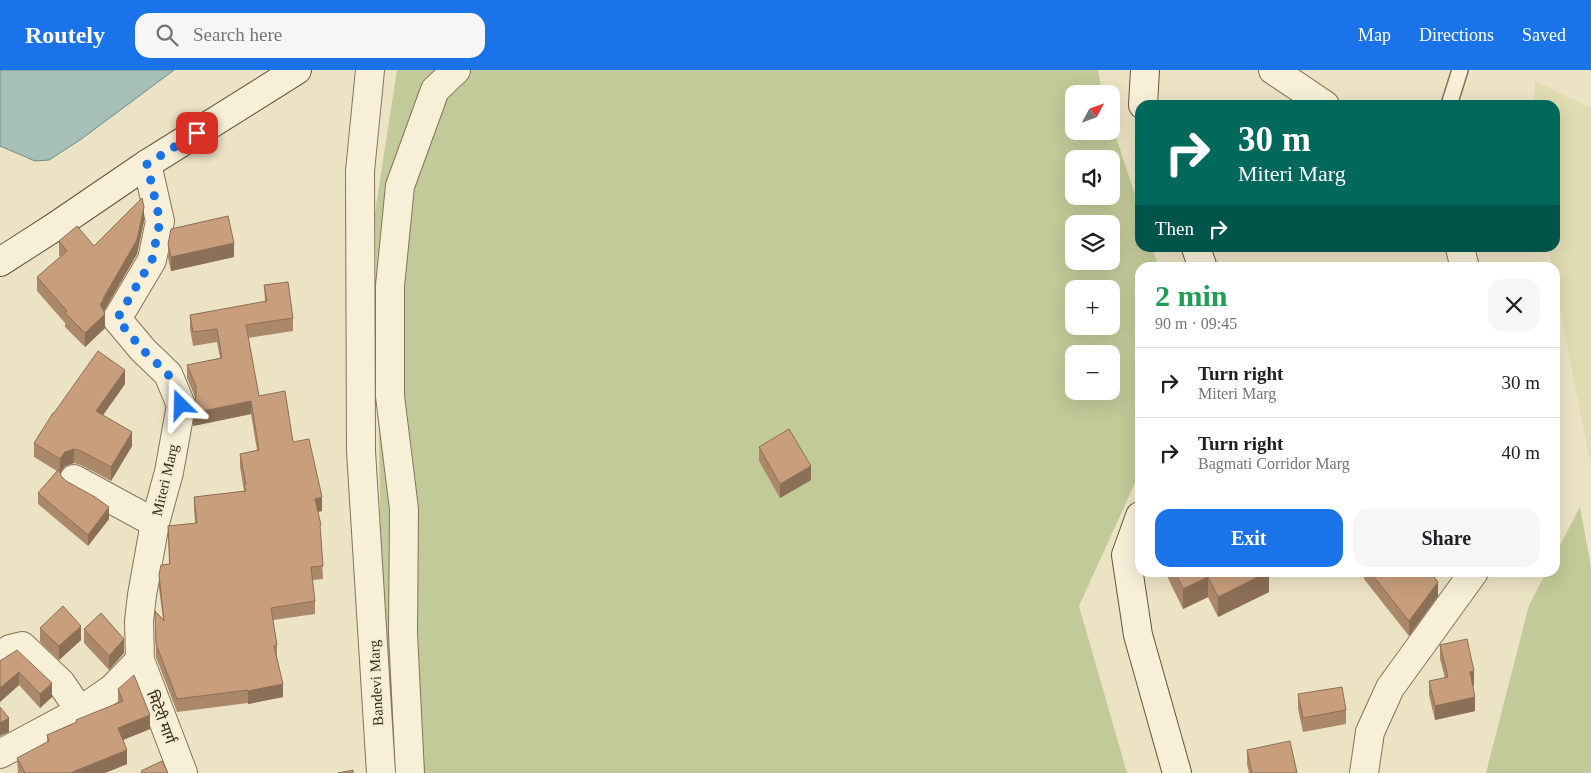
<!DOCTYPE html>
<html lang="en">
<head>
<meta charset="utf-8">
<style>
  :root { --surface:#fff; --page:#f6f6f6; --text:#202124; --muted:#757577; --line:#e0e0e0; --accent:#1a73e8 }
  body { margin:0; font-family:"Times New Roman","Noto Sans Devanagari",serif; background:var(--page); color:var(--text); height:100vh; display:flex; flex-direction:column; font-size:19px; white-space:nowrap }
  * { box-sizing:border-box; margin:0 }
  p { font-size:16px; color:var(--muted) }
  .icon { flex:none; width:28px; height:28px; fill:none; stroke:currentColor; stroke-width:2; stroke-linecap:round; stroke-linejoin:round }
  .map { position:relative; flex:1; overflow:hidden }
  .drawer { position:absolute; left:1135px; top:192px; width:425px; height:315px; display:flex; flex-direction:column; background:var(--surface); border-radius:15px; box-shadow:0 5px 20px #0002 }
  .drawer>* { flex:none }
  .top-card { position:absolute; left:1135px; top:30px; width:425px; height:152px; border-radius:15px; box-shadow:0 5px 20px #0002; background:#00695c; color:#fff; overflow:hidden }
  .needle { width:32px; rotate:49deg }
  .fabs { position:absolute; left:1065px; top:15px; display:grid; gap:10px }
  .fabs a { display:grid; place-items:center; width:55px; height:55px; border-radius:10px; background:var(--surface); box-shadow:0 5px 20px #0002; font-size:25px }
  .pin { position:absolute; display:grid; place-items:center; width:42px; height:42px; color:#fff; margin:-21px; border-radius:10px; box-shadow:0 2px 8px #0006 }
  .me { position:absolute; width:55px; margin:-28px; rotate:338deg; stroke-linejoin:round; filter:drop-shadow(0 0 4px #0008) }
  .turn { display:flex; align-items:center; gap:18px; height:105px; padding:0 20px; font-size:22px }
  .turn .icon { width:65px; height:65px; stroke-width:2.5 }
  .turn b { display:block; font-size:35px; line-height:42px }
  .then { display:flex; align-items:center; height:48px; padding:0 20px; background:#0003; gap:10px; font-size:19px }
  .round { display:grid; place-items:center; flex:none; width:52px; height:52px; border-radius:15px; background:var(--page) }
  .head { display:flex; align-items:center; justify-content:space-between; height:85px; padding:0 20px }
  h1 { font-size:30px; font-weight:800; line-height:38px; color:#1e9e55 }
  .button { display:flex; gap:10px; margin-top:auto; padding:10px 20px }
  .button a { flex:1; height:58px; border-radius:15px; background:var(--accent); color:#fff; font-size:20px; font-weight:800; line-height:58px; text-align:center }
  .button a+a { background:var(--page); color:var(--text) }
  ul { padding:0; list-style:none }
  li { display:flex; align-items:center; gap:15px; height:70px; padding:0 20px; border-top:1px solid var(--line) }
  li div { flex:1 }
  li b { display:block; font-size:19px }
  li em { font-style:normal }
  header { display:flex; align-items:center; gap:30px; box-sizing:border-box; height:70px; padding:0 25px; background:var(--accent); color:#fff }
  header strong { font-size:24px }
  nav { display:flex; gap:28px; margin-inline-start:auto; font-size:18px }
  .search { width:350px; height:45px; background:var(--page); display:flex; align-items:center; gap:12px; box-sizing:border-box; padding:0 18px; border-radius:15px; color:var(--muted); font-size:19px }
  .map>svg:first-child { display:block }
</style>
</head>
<body>
<header>
<strong>Routely</strong>
<div class="search"><svg class="icon" aria-label="search" viewBox="0 0 24 24"><circle cx="10" cy="10" r="6"/><path d="M15 15l6 6"/></svg>Search here</div>
<nav><a>Map</a><a>Directions</a><a>Saved</a></nav>
</header>
<div class="map">
<svg width="1591" height="703" viewBox="0 0 1591 703">
  <rect width="100%" height="100%" fill="#ece2c4"/>
  <path fill="#e1dbb2" d="M1535,11L1591,38V396L1555,213V198L1552,197L1548,178H1555V35H1534Z"/>
  <path fill="#c2ca99" fill-rule="evenodd" d="M397,0H1098L1102,24H1074V61H1111V52L1140,140V178H1152L1159,197L1140,198V402L1079,536L1127,703H398L397,644L382,543L375,143ZM1074,89H1111V126H1074ZM1074,154H1111V191H1074ZM1074,219H1111V256H1074ZM1074,284H1111V321H1074Z
    M1580,437L1591,497V703H1486L1529,535L1546,503L1555,502V485Z"/>
  <path fill="#a6bfb9" stroke="#6d8d86" d="M0,0H174L80,70L49,90L35,91L0,76Z"/>
  <g fill="none" stroke-linecap="round" stroke-linejoin="round">
    <defs>
      <path id="lane" d="M1449,35L1460,0"/>
      <path id="street" d="M370,0L360,101L361,381L381,703
        M1273,0L1325,35
        M147,94L160,151L152,190L117,249L143,280L168,304L181,335L169,402L155,453L142,525L139,551L140,590L183,703
        M1460,178L1465,198
        M74,409L155,453
        M0,587L10,579L22,576L61,613L80,641L113,618L140,590
        M0,684L80,641
        M410,703L403,564L404,439L390,326V216L400,116L435,20L456,0
        M1364,703L1370,662L1390,618L1474,502"/>
      <path id="secondary" d="M1143,35L1145,0
        M1196,178L1203,198
        M0,192L53,158L147,94L297,0
        M1140,446L1126,485L1138,565L1177,703"/>
    </defs>
    <use href="#lane" stroke="#86735b" stroke-width="18"/>
    <use href="#street" stroke="#86735b" stroke-width="30"/>
    <use href="#secondary" stroke="#68553f" stroke-width="30"/>
    <use href="#lane" stroke="#f7efd7" stroke-width="15"/>
    <use href="#street" stroke="#f7efd7" stroke-width="28"/>
    <use href="#secondary" stroke="#f7efd7" stroke-width="28"/>
  </g>
  <path fill="#ac886b" d="M144,151L137,184L104,241L105,258L85,277L65,257V253L37,221V207L60,187L59,185V171L94,176Z
    M168,174L234,187L171,201L168,188Z
    M264,215L293,248V261L248,268L259,326L293,372L322,441L318,442L321,468L323,509L312,510L315,531V544L273,550L277,575V587L283,627L248,634V633L177,642L156,587L155,541L163,549L159,518V505L169,494L168,456L195,453L194,440V427L244,421L240,397V384L257,380L251,344L193,356L196,329L187,308V295L220,288L217,272L193,276L190,258V245L265,232Z
    M125,314L103,345L132,376L111,411L81,395L74,393L65,396L60,403L61,406L109,449L88,476L38,434V423L57,401L34,387V373L54,343Z
    M759,377L811,410L780,428L759,391Z
    M1165,502H1269V522L1218,547L1208,527L1183,539Z
    M1364,502H1454L1452,506L1432,505L1438,526L1409,566L1364,509Z
    M40,558L81,570L59,590L40,572Z
    M84,559L124,583L109,600L84,573Z
    M1440,575L1474,615L1473,616L1475,641L1435,650L1429,625V611L1445,608L1440,589Z
    M2,589L52,627L40,638L19,615L0,632V591Z
    M118,619L150,659L123,670L127,694L105,703H18L17,688L47,673V665L76,652V650L118,633Z
    M1298,624L1346,640V654L1303,662L1298,639Z
    M1247,680L1297,703H1249L1247,694Z"/>
  <path fill="#8c6f57" d="M144,137V151L137,184L104,241L102,246L100,234Z
    M234,173V187L171,201V187Z
    M105,244V258L85,277V263Z
    M125,300V314L96,355V341Z
    M251,331V344L193,356V343Z
    M132,362V376L111,411V397Z
    M74,379V393L65,396L60,403V389L65,382Z
    M811,396V410L780,428V414Z
    M322,427V441L315,442V429Z
    M109,437V449L88,476V465Z
    M1268,502H1269V522L1218,547V527Z
    M1208,507V527L1183,539V519Z
    M1438,512V526L1409,566V551Z
    M81,556V570L59,590V576Z
    M124,569V583L109,600V586Z
    M1474,601V615L1470,616V602Z
    M19,602V615L0,632V618Z
    M52,613V627L40,638V624Z
    M283,614V627L248,634V621Z
    M1475,627V641L1435,650V636Z
    M150,645V659L118,672V658Z
    M9,648V662L0,666V653Z
    M127,680V694L105,703H70Z"/>
  <path fill="#c89e7c" stroke="#8c6f57" d="M142,128L144,137L137,170L104,227L102,232L100,234L105,244L85,263L65,243L67,241L37,207L67,181L59,171L77,156L94,176Z
    M228,146L234,173L171,187L168,174L171,159Z
    M288,212L293,248L246,255L259,326L285,321L293,372L309,369L322,427L315,429L321,455H320L323,496L311,497L315,531L271,538L277,575L274,576L283,614L248,621V620L177,629L156,574L155,541L164,551L159,505L161,495L170,494L168,456L197,453L194,427L246,421L244,414H246L240,384L259,380L251,331L193,343L196,325V316L187,295L222,288L217,259L193,262L190,245L267,231L264,215Z
    M98,281L125,300L96,341L132,362L111,397L81,381L74,379L65,382L60,389L34,373L53,343H54Z
    M789,359L811,396L780,414L759,377Z
    M59,399L61,406L66,411L95,427L109,437L88,465L38,423Z
    M1175,502H1268L1218,527L1208,507L1183,519Z
    M1370,502H1430L1438,512L1409,551Z
    M63,536L81,556L59,576L40,558Z
    M101,543L124,569L109,586L84,559Z
    M1467,569L1474,601L1470,602L1475,627L1435,636L1429,611L1448,607L1440,575Z
    M17,580L52,613L40,624L19,602L0,618V591Z
    M134,605L150,645L118,658L127,680L70,703H25L17,688L49,671L47,665L77,652L76,650L123,631L118,619Z
    M1342,617L1346,640L1303,648L1298,624Z
    M0,637L9,648L0,653Z
    M1290,671L1297,703H1252L1247,680Z
    M162,691L168,703H142L141,701Z
    M353,700V703H338Z"/>
  <g fill="none" stroke-linecap="round" stroke-linejoin="round">
    <path stroke="#1a73e8" stroke-width="9" stroke-dasharray="0 16.2" d="M181,335L168,304L143,280L117,249L152,190L160,151L147,94L197,63"/>
  </g>
  <g text-anchor="middle" stroke-width="4.5" stroke-linejoin="round" paint-order="stroke">
    <g font-size="15" fill="#372b1f" stroke="#f4ecd3">
      <text transform="translate(165 410) rotate(-77)" y="5">Miteri Marg</text>
      <text transform="translate(376 613) rotate(-93)" y="5">Bandevi Marg</text>
      <text transform="translate(161 647) rotate(69)" y="5">मिटेरी मार्ग</text>
    </g>
  </g>
</svg>
<div class="fabs">
<a><svg class="needle" viewBox="-14 -14 28 28"><path d="M0-13l5 13h-10z" fill="#e53935"/><path d="M0 13l5-13h-10z" fill="#757577"/></svg></a>
<a><svg class="icon" aria-label="sound" viewBox="0 0 24 24"><path d="M4 9h4l5-4v14l-5-4H4zM17 9q2 3 0 6"/></svg></a>
<a><svg class="icon" aria-label="layers" viewBox="0 0 24 24"><path d="M12 4l9 5-9 5-9-5zM3 14l9 5 9-5"/></svg></a>
<a>+</a>
<a>−</a>
</div>
<div class="pin" style="left:197px;top:63px;background:#d93025"><svg class="icon" aria-label="arrive" viewBox="0 0 24 24"><path d="M6 21V4h12l-3 4 3 4H6"/></svg></div>
<svg class="me" style="left:181px;top:335px" viewBox="-20 -20 40 40"><path d="M0-17L14 15 0 8-14 15z" fill="#1a73e8" stroke="#fff" stroke-width="4"/></svg>
<div class="top-card">
<div class="turn"><svg class="icon" aria-label="right" viewBox="0 0 24 24"><path d="M7 20v-9h11M14 6l5 5-5 5"/></svg><div><b>30 m</b>Miteri Marg</div></div>
<div class="then">Then<svg class="icon" aria-label="right" viewBox="0 0 24 24"><path d="M7 20v-9h11M14 6l5 5-5 5"/></svg></div>
</div>
<section class="drawer">
<div class="head"><div><h1>2 min</h1><p>90 m · 09:45</p></div><a class="round"><svg class="icon" aria-label="close" viewBox="0 0 24 24"><path d="M6 6l12 12M18 6L6 18"/></svg></a></div>
<ul>
<li><svg class="icon" aria-label="right" viewBox="0 0 24 24"><path d="M7 20v-9h11M14 6l5 5-5 5"/></svg><div><b>Turn right</b><p>Miteri Marg</p></div><em>30 m</em></li>
<li><svg class="icon" aria-label="right" viewBox="0 0 24 24"><path d="M7 20v-9h11M14 6l5 5-5 5"/></svg><div><b>Turn right</b><p>Bagmati Corridor Marg</p></div><em>40 m</em></li>
</ul>
<div class="button"><a>Exit</a><a>Share</a></div>
</section>
</div>
</body>
</html>
